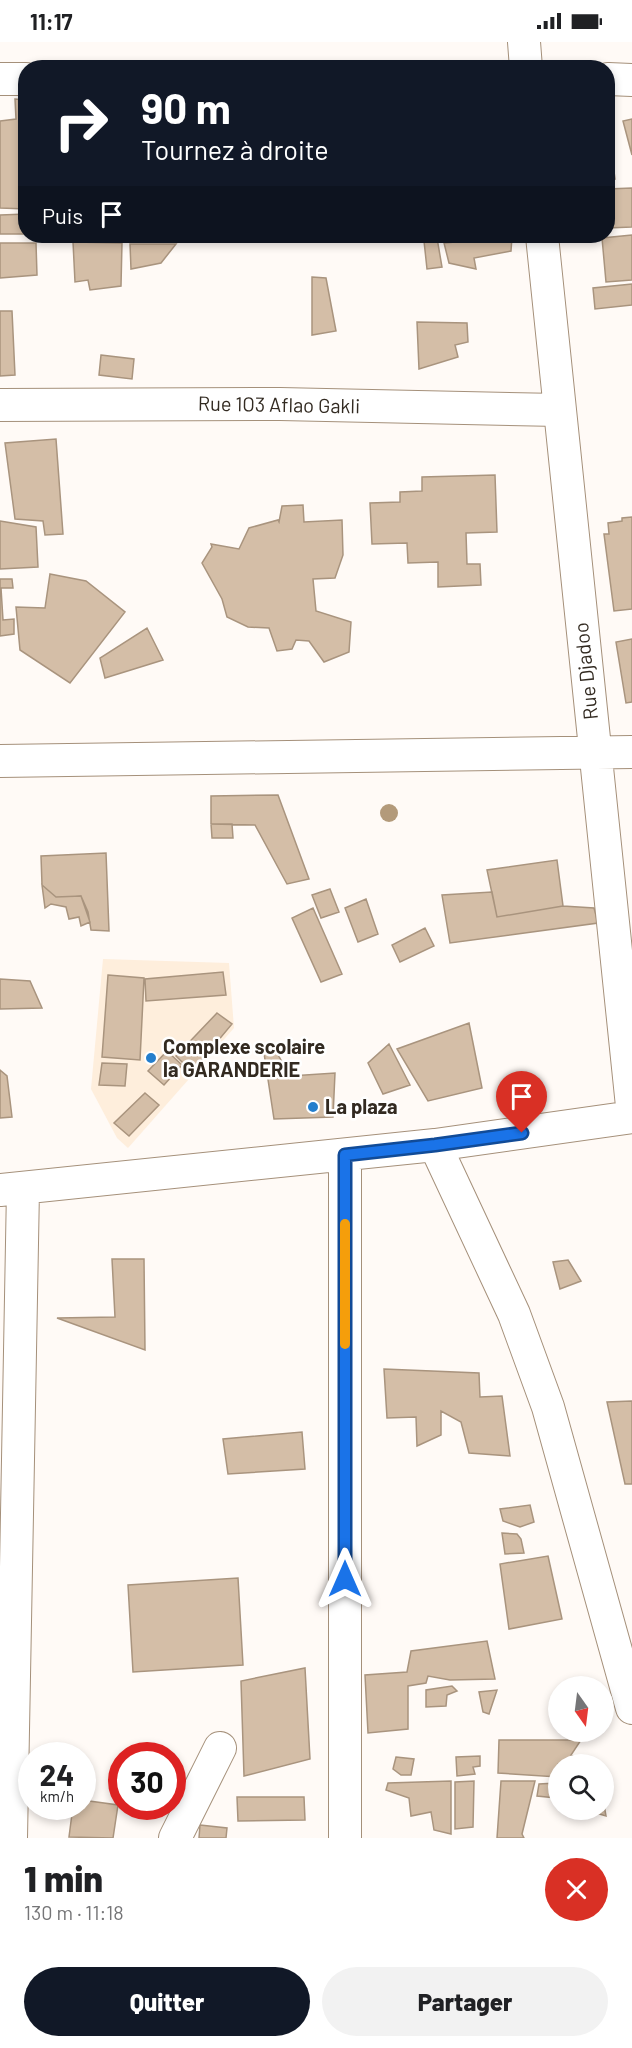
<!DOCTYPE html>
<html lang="fr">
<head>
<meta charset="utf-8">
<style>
  :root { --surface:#fff; --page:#f2f2f2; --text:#202124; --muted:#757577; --accent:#111827 }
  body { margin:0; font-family:Barlow,sans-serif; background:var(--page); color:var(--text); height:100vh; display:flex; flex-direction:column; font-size:22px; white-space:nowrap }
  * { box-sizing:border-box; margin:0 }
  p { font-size:20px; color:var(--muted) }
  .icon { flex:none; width:33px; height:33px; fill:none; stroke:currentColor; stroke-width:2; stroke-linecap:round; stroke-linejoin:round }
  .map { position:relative; height:1796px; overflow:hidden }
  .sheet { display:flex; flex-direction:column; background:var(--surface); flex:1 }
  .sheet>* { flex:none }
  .guide { position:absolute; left:18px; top:18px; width:597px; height:183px; border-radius:24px; box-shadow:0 3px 9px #0003; background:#111827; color:#fff; overflow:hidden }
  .needle { width:39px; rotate:166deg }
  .fabs { position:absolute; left:548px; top:1634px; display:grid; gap:12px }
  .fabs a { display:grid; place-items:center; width:66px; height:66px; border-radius:50%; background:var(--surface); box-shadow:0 3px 9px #0003; font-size:30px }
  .speed { position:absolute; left:18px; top:1700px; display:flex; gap:12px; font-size:30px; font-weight:700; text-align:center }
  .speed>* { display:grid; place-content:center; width:78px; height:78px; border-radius:50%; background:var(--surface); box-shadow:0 3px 9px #0003; line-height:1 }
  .speed small { font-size:15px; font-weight:400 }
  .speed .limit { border:9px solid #d22; background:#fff; color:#111 }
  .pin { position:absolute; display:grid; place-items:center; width:51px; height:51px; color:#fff; margin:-62px -26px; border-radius:50% 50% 50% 0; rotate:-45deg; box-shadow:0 0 6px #0007 }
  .pin .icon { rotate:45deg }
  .me { position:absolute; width:66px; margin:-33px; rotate:0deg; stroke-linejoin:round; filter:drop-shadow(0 0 4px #0008) }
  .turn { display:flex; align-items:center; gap:21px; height:126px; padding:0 24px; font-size:27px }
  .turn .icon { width:78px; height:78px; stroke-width:2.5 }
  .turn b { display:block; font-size:42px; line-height:51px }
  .then { display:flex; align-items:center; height:57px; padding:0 24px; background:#0003; gap:12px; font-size:22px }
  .round { display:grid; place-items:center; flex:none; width:63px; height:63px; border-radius:32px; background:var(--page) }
  .head { display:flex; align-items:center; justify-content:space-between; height:102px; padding:0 24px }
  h1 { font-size:36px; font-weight:800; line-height:45px }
  .button { display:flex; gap:12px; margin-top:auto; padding:12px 24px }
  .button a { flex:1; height:69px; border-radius:36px; background:var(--accent); color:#fff; font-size:24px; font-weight:800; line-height:69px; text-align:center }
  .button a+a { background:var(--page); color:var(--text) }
  .status { display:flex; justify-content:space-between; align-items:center; height:42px; padding:0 30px; background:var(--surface); direction:ltr }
  .status svg { height:16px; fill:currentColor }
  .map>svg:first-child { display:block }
</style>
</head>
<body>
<div class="status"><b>11:17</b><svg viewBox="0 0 49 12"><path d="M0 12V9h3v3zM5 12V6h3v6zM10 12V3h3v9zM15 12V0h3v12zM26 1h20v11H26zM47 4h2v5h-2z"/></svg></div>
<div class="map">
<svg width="632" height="1796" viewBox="0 0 632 1796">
  <rect width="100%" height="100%" fill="#fffaf6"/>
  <path fill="#feeedc" d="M103,917L229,921L234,986L128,1106L117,1096L91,1047Z"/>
  <path fill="#d4bea7" stroke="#a9947e" stroke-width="1.5" d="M15,57L26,58V167L0,166V79L16,77Z
    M632,77V113L623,79Z
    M608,84L615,137L608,138Z
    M632,146V185L608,186V147Z
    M26,172V192H0V173Z
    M632,193V238L606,240L602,196Z
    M41,194H127L41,195Z
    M512,195L511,209L474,216L476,227L449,221L444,201Z
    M437,196L442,225L427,227L424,199Z
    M73,200L122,201L121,244L90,248L88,238L75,240Z
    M0,201H36L37,233L0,236Z
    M130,202H176L161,221L131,227Z
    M312,235L326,236L336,289L312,293Z
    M632,242V263L595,267L593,246Z
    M0,269H12L15,333L0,334Z
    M417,280L467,281L468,300L455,303L458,315L419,327Z
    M101,313L134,317L132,337L99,333Z
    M56,397L63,492L45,493L43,479L15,477L5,401Z
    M495,433L497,490L466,491L467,522H480L481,543L438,545V520L408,521L407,501L372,502L370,461L400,460V450L422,449V435Z
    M303,463L304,480L342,478L343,513L335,536L313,537L316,569L351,580L349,610L324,620L309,599L296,598L292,607L277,609L269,586L248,585L227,575L222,557L202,521L212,505L211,502L239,507L249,486L278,478L279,480L282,464Z
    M632,475V567L614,569L604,492H609L608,481L622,479V476Z
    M0,479L36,485L38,525L0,527Z
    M50,532L86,539L125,570L70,641L20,608L16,565L45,566Z
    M0,537H12L13,546H1L3,578L14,577V592L0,594Z
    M147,586L163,618L105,636L100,616Z
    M632,597V660L626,661L616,600Z
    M278,753L309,837L287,842L255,783L211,782V754Z
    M211,782H232L233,796H212Z
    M106,811L109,889L91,888L88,870L81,854L56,855L42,843L41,814Z
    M557,818L563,864L497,875L487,828Z
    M42,843L56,855L81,854L90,880L81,884L79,875L69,877L66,865L51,862L45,866Z
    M330,847L339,870L321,876L312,853Z
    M492,850L497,875L563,864L594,866L598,881L450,901L442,853Z
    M366,857L378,892L358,900L345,866Z
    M313,866L342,932L321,940L292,876Z
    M425,886L434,904L400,920L392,903Z
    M223,930L226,953L146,959L145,937Z
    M108,933L144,936L140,1018L102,1015Z
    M0,937L30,939L42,966L0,967Z
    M217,971L232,982L192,1030L176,1014Z
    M469,981L482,1046L428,1059L397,1007Z
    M389,1002L410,1043L383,1052L368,1021Z
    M167,1009L182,1023L164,1043L148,1029Z
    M264,1011H277L290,1034L335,1031L333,1075L274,1077Z
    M102,1021L127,1022L125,1044L99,1043Z
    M0,1028L7,1034L12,1075L0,1076Z
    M145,1051L159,1063L129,1094L114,1081Z
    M112,1217H144L145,1308L57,1276L115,1275Z
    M568,1218L581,1239L560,1247L553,1220Z
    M384,1327L479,1331L480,1355L502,1354L510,1414L469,1411L461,1380L441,1369V1393L417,1404L416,1375L387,1376Z
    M632,1359V1442H625L607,1360Z
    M302,1390L305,1427L228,1432L223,1397Z
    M530,1463L534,1480L520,1485L503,1479L500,1467Z
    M502,1491L517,1492L521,1497L524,1511L505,1512Z
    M548,1514L562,1577L509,1587L500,1522Z
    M238,1536L243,1623L133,1630L128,1543Z
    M487,1599L495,1637L450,1638L428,1634L426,1641L408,1644V1687L368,1691L365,1633L407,1630L411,1609Z
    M305,1626L310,1717L244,1734L241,1639Z
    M452,1644L457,1649L447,1653L446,1664L426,1665V1648Z
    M497,1648L489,1672L483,1670L479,1650Z
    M499,1698H581L571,1713L584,1717L580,1722H558V1735L498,1731Z
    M480,1714V1724L473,1725L475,1732L457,1734L456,1715Z
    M396,1715L414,1717L411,1733H401L393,1727Z
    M451,1739V1792L434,1788L431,1770L411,1774L409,1756L386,1748L388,1741Z
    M474,1739L473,1785L455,1787V1740Z
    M501,1739H535L522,1792L524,1796H497Z
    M556,1741V1756L537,1754L539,1742Z
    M237,1755H304L305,1778L238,1779Z
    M603,1757L606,1774L582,1767H603Z
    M82,1758L118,1763L113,1796L69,1795L73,1764H82Z
    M200,1783L227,1786L226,1796H199Z"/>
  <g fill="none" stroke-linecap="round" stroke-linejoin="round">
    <defs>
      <path id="minor" d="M524,0L526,26
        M0,37H26
        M608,37L632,38
        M542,194L632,1064
        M0,363L280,362L559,368
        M0,719L632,710
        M435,1103L514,1272L548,1365L632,1666
        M345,1113V1796
        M0,1148L435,1103L632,1075
        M11,1796L23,1147
        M175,1796L220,1706"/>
    </defs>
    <use href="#minor" stroke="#a5907a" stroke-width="34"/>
    <use href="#minor" stroke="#fff" stroke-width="32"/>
  </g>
  <circle fill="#b39a7a" cx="389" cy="771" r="9"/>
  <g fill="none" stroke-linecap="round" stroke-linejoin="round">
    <defs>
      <path id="route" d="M345,1537V1113L435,1103L522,1091"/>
    </defs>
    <use href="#route" stroke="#114b97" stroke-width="15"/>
    <use href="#route" stroke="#1a73e8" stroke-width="10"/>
    <path stroke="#f59e0b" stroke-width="10" d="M345,1182V1302"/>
  </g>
  <g fill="#247ecc" stroke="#fff" stroke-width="2">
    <circle cx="151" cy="1016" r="6"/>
    <circle cx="313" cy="1065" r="6"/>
  </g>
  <g text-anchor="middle" stroke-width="5" stroke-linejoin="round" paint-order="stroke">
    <g font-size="20" fill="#322a21" stroke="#fff">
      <text transform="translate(279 363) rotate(1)" y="7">Rue 1O3 Aflao Gakli</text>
      <text transform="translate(586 629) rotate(-96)" y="7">Rue Djadoo</text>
    </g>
    <g font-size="20" font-weight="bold" fill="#322a21" stroke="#fff" text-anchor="start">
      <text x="163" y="1012">Complexe scolaire<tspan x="163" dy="23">la GARANDERIE</tspan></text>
      <text x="325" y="1072">La plaza</text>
    </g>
  </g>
</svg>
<div class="fabs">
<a><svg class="needle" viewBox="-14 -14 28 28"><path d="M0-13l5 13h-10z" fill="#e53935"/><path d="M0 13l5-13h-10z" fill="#757577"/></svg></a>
<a><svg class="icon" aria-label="search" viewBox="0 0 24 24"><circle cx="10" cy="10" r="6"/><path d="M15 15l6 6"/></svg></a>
</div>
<div class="speed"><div>24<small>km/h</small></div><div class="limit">30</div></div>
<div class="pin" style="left:522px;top:1091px;background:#d93025"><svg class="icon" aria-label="arrive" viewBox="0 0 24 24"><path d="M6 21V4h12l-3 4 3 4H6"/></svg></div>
<svg class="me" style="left:345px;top:1537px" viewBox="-20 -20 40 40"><path d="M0-17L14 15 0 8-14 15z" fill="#1a73e8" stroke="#fff" stroke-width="4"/></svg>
<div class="guide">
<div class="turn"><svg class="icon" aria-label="right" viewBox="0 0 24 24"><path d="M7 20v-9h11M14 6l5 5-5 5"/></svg><div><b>90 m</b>Tournez à droite</div></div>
<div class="then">Puis<svg class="icon" aria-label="arrive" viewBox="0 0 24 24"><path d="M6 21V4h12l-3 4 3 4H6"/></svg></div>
</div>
</div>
<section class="sheet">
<div class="head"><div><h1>1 min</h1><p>130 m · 11:18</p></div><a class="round" style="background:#d93025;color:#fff"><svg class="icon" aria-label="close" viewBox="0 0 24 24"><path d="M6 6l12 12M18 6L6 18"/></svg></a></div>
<div class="button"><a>Quitter</a><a>Partager</a></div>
</section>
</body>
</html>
